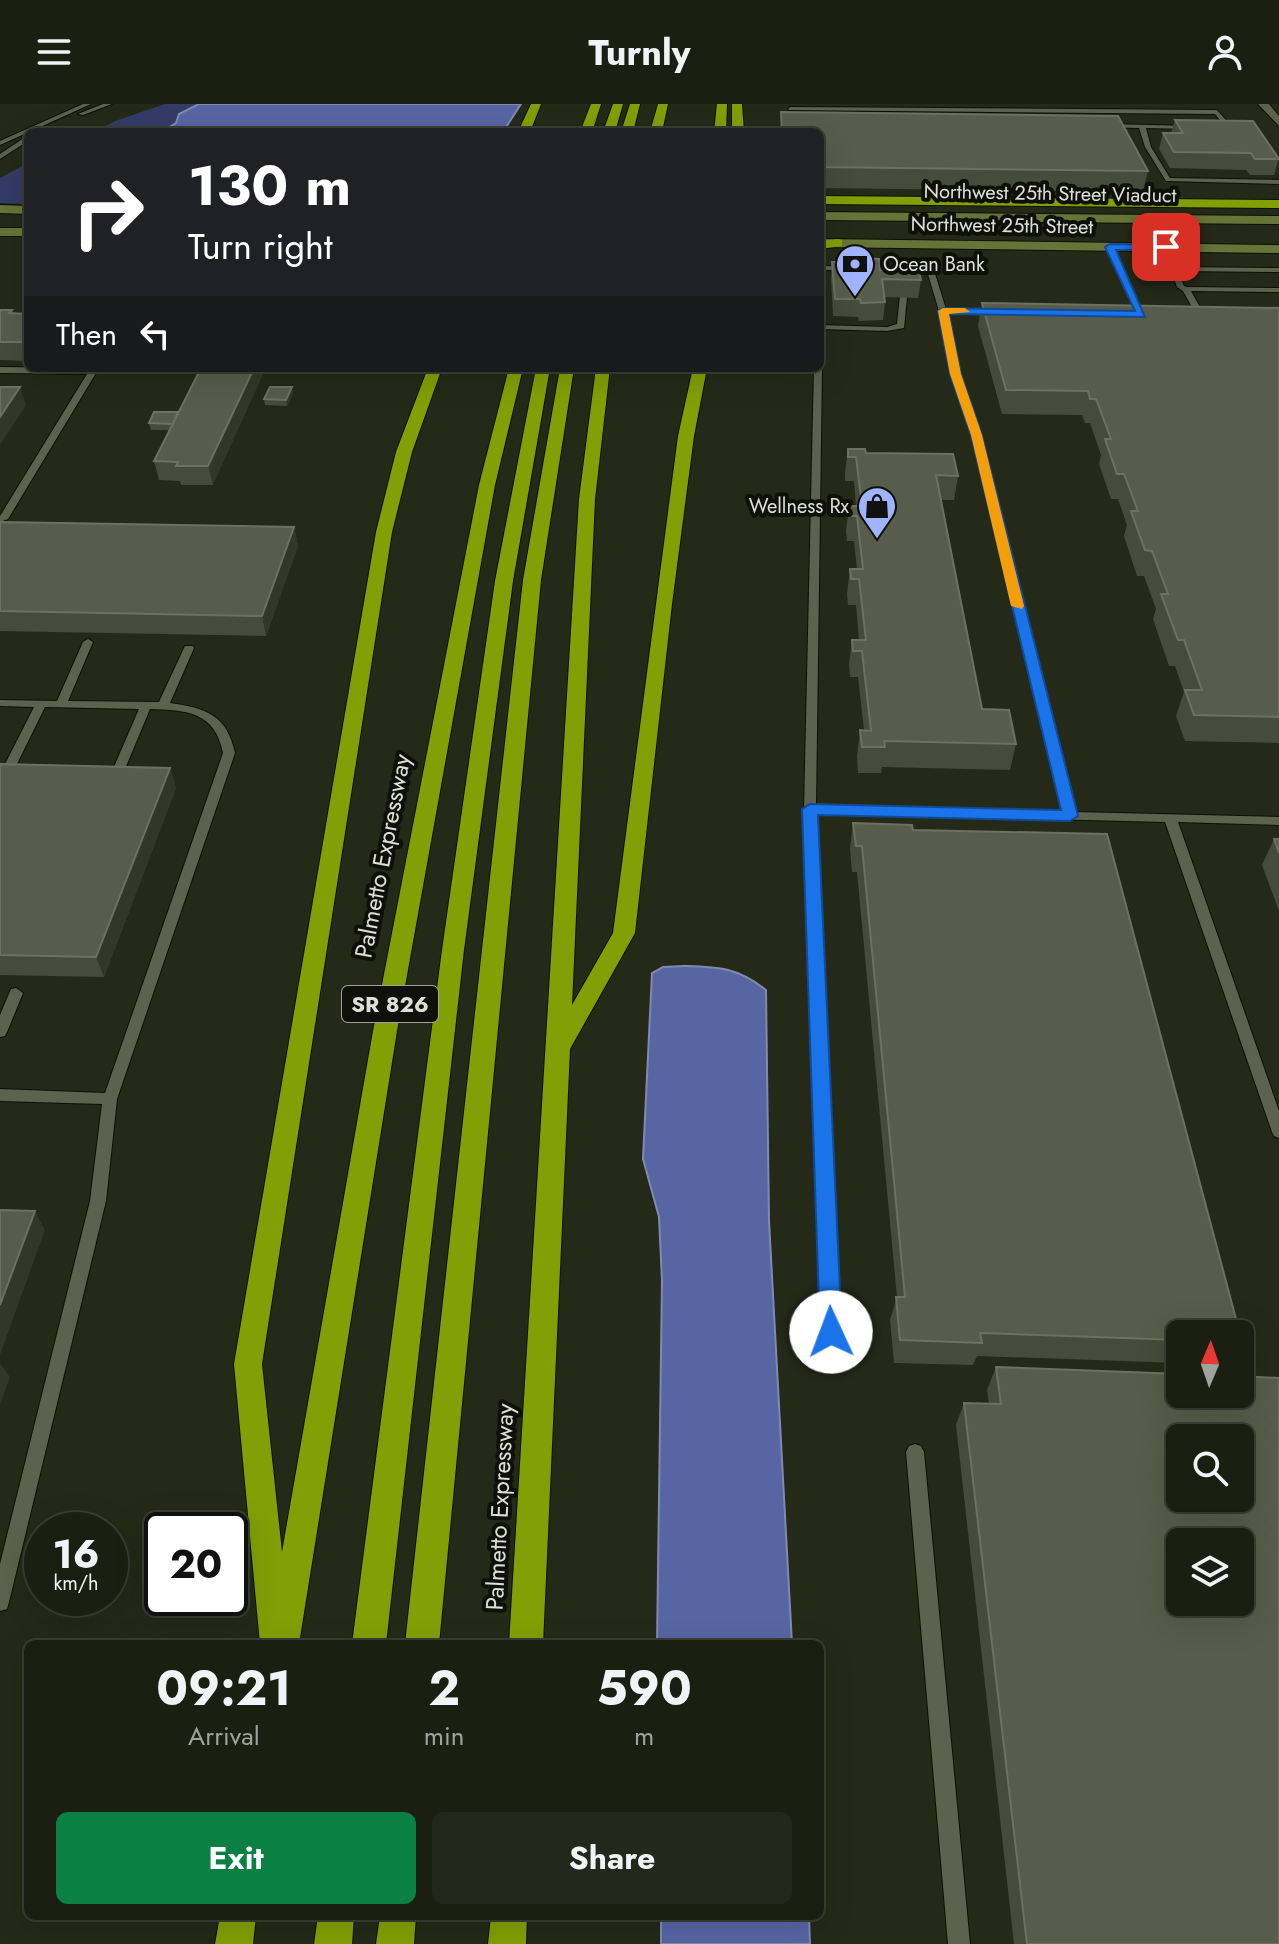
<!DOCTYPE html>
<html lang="en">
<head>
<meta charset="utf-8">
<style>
  :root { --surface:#1b1f12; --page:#24271b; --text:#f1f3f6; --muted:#a0a29f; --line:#393d32; --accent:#0b8043 }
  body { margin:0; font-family:Jost,sans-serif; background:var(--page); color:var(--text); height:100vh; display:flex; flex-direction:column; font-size:30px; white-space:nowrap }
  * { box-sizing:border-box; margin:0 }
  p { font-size:26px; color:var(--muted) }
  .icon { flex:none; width:44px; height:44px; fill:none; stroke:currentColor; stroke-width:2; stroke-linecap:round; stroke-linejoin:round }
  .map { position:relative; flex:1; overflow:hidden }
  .side { position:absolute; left:24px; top:1536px; width:800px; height:280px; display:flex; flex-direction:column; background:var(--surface); border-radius:12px; box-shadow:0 8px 32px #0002,0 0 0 2px var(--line) }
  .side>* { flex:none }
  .top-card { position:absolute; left:24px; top:24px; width:800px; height:244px; border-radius:12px; box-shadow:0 8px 32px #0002,0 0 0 2px var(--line); background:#202124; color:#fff; overflow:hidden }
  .needle { width:52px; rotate:2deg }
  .tools { position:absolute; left:1166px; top:1216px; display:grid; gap:16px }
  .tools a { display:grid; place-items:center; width:88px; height:88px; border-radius:12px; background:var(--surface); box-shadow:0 8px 32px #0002,0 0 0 2px var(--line); font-size:40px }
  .speed { position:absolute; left:24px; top:1408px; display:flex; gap:16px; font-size:40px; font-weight:700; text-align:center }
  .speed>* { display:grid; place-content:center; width:104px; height:104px; border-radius:50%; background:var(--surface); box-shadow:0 8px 32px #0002,0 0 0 2px var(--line); line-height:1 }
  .speed small { font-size:20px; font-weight:400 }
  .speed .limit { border:4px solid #111; border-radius:12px; background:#fff; color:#111 }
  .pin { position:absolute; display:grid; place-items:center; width:68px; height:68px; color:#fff; margin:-34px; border-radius:16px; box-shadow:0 4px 12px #0006 }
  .me { position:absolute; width:88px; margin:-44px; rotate:358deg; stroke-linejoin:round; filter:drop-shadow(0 0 6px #0008) }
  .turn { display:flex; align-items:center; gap:28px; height:168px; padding:0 32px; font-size:36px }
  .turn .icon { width:104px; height:104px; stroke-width:2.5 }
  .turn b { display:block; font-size:56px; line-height:68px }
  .then { display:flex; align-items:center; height:76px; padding:0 32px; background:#0003; gap:16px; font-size:30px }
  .eta { display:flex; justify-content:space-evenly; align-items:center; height:136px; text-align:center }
  .eta b { font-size:48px; font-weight:700; line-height:56px }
  .action { display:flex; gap:16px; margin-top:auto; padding:16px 32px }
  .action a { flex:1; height:92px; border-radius:12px; background:var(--accent); color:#fff; font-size:32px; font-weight:700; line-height:92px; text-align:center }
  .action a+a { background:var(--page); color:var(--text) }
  header { display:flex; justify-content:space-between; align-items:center; height:104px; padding:0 32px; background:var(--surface); font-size:36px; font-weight:700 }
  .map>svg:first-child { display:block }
</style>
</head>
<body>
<header><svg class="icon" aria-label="menu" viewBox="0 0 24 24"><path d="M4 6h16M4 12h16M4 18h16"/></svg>Turnly<svg class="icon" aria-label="person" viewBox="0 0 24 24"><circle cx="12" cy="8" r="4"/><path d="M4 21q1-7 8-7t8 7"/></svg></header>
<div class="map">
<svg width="1279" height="1840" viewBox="0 0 1279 1840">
  <rect width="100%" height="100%" fill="#242918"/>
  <path fill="#333c67" d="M165,0H199L179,10L176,19L161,28H95L115,17Z
    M28,59V100L0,99V74Z"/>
  <path fill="#5765a3" stroke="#7f8ab2" stroke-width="2" d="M199,0H521L503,28H161L176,19L179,10Z
    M684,862C719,863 737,863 766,886L769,1117L792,1540H657L662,1177L659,1113L643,1055L652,869L663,863Z
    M661,1812H809L810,1840H661Z"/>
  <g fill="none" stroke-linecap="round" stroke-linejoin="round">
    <defs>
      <path id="service" d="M83,0H91L0,41V37Z
        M103,0H112L83,11L78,10Z
        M790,3L1217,6L1232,23L1217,24V22L1224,21L1215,10L788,6Z
        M1107,20L1192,22L1190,25L1146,24L1151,43L1170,74L1279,76V80L1166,77L1145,43L1139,24L1105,23Z
        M24,34H28V37L0,55V50Z
        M1107,141L1114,143L1144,213L1137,211Z
        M820,162L933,163L946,205L999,206L1003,208L999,210L947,209L959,270L982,331L1075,708L1279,713V721L1178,718L1279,1007V1034L1274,1032L1272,1028L1165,718L816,709L839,1228L837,1233L831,1235L825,1233L823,1228L804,705L814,264H820V262L822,264L816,701L1063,707L972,331L951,270L939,207L927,167L820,166Z
        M1170,163L1279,164V168L1178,167L1184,182L1187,183L1279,184V188L1191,187L1205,212L1201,214L1197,212L1183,187L1177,183Z
        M900,191L907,193L904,224L887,227L820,225V221L887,223L897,220Z
        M0,263L99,264L8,415L0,418V412L87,270L0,269Z
        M88,535L93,538L68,597L159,598L184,544L185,542H193L194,544L170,599C206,604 227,611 235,649L117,995L106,1097L9,1498L7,1505L0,1507V1460L90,1097L102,1000L0,997V985L105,989L223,649C215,608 187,606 150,605L122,672L116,676L110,672L139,605L45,603L12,670L6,674L2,673L0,670L34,603L0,602V596L57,597L83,538Z
        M16,884L23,889L7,928L5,932L0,933V911L11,885Z
        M915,1340L921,1342L924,1348L970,1840H948L906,1348L909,1342Z"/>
      <path id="minor" d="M1258,0H1269L1279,12V22Z"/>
      <path id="secondary" d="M0,101L28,102V110L0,109Z
        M820,108L1279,112V120L820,116Z
        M0,124H28V132H0Z
        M820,135L1279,141V149L820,143Z"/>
      <path id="motorway" d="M531,0H541L530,28H518Z
        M591,0H601L592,28H580Z
        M613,0H623L615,28H603Z
        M630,0H640L633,28H621Z
        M658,0H668L662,28H650Z
        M717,0H727L726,28H714Z
        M732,0H742L744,28H732Z
        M820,92L1279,96V104L820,100Z
        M838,135L842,136V142L820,145V137Z
        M428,264H442L412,348L392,428L262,1260L282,1448L373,927L479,381L509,264H523L495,381L397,927L299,1540H260L234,1260L376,428L396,348Z
        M536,264H550L513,477L464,846L386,1540H352L442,846L495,477Z
        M560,264H574L541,476L439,1540H405L523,476Z
        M596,264H610L595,395L572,901L613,829L678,332L693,264H707L694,332L672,500L635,829L570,945L543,1540H509L579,395Z
        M220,1812H256L253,1840H215Z
        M318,1812H354L352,1840H314Z
        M380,1812H416L414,1840H376Z
        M491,1812H527L526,1840H488Z"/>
    </defs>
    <use href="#service" stroke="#0d1103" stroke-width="2"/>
    <use href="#minor" stroke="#0d1103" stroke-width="2"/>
    <use href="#secondary" stroke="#0d1103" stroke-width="2"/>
    <use href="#motorway" stroke="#0d1103" stroke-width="2"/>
    <use href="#service" fill="#5c624e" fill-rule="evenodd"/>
    <use href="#minor" fill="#5c624e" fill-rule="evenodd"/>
    <use href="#secondary" fill="#677438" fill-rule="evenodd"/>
    <use href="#motorway" fill="#829f06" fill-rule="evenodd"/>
  </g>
  <path fill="#464c3b" d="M781,8L1148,67L1143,88L820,84V28H780Z
    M1175,16L1279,54L1274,71H1250L1246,66L1170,64L1159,45L1163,29H1171Z
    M853,154L880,166L921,176L918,194L885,193V198L883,216L859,217L858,213L833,212L831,175L832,158H852Z
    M982,199L1279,204V639L1185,637L1176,612L1184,588L1175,562H1169L1153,515L1156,505L1144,472H1137L1124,432L1127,421L1118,395H1111L1099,360L1101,351L1090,319H1085L1082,311L1002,310L978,222Z
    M0,206H12L13,209L28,210V257L0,256Z
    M201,264L213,381H181L180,377L159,376L154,357L170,326H151L149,319L178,308Z
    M293,290L287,302L265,301L264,295Z
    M848,345L958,372L954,396H941L982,605L1016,640L1010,666L882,663L881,669H858L857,652L860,626H864L858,573H850L849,561L852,536H859L856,501H848L847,490L850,465H857L854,437H847L846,427L849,402H856L854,377H845V369Z
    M0,418L294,423L298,442L266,532L0,527Z
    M0,660L170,664L176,684L104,873L0,871Z
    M853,719L913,726L1180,1230V1259L977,1252L973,1261L894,1259L890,1216L897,1193L857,768H852L850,745Z
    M1274,735H1279V807L1262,761Z
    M996,1263L1279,1840H1014L956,1321L964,1299L989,1300L987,1286Z"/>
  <path fill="#323726" d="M254,264H266L213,381L208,362Z
    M20,283L26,301L0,341V313Z
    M292,283L293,290L287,302L286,296Z
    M294,423L298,442L266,532L262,512Z
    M170,664L176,684L104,873L96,853Z
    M35,1107L45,1126L0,1251V1201Z
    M0,1259L10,1273L0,1301Z"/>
  <path fill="#575c4b" stroke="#6c7161" stroke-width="2" fill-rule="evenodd" d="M781,8L1118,12L1148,67L820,63V28H782Z
    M1175,16L1253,17L1279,55H1255L1251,49L1174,48L1163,29H1183Z
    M853,154L879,155L880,166L919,167L921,176L882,175L885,198L861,199L860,195H835L832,158H853Z
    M982,199L1279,204V613L1194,611L1185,586H1202L1184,536H1178L1161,490H1168L1152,447L1145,446L1131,407H1138L1124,370H1117L1105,335H1111L1096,295H1090L1088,287L1006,286Z
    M0,206H12L9,209L28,210V238H0Z
    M201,264H254L208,362H176L178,358L154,357Z
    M0,283H20L0,313Z
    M270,283H292L286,296L264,295Z
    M154,308H178L173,320L149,319Z
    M848,345H865L866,349L953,350L958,372L936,371L982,605L1009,606L1016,640L884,637L885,643H862L860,626L871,627L862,547H853L852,536H866L859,475H851L850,465H863L857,412H850L849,402H862L856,353H848Z
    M0,418L294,423L262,512L0,507Z
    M0,660L170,664L96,853L0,851Z
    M853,719L912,721L913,726L1107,730L1240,1230H1180V1236L980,1229L982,1239L900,1236L896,1193H905L862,742H856Z
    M1274,735H1279V749Z
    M0,1106L35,1107L0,1201Z
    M996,1263L1180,1270V1290H1240V1272L1279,1274V1840H1027L964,1299L1001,1300ZM1180,1334H1240V1394H1180ZM1180,1438H1240V1498H1180Z"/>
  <path fill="#1a73e8" stroke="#114b97" stroke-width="2" d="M1110,140L1166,141L1171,143L1166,146H1116L1145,213L949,210L961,270L982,331L1078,712L1070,717L818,711L842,1228L839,1234L831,1237L823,1234L820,1228L802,705L810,700L1061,706L971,331L950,270L938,207L943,204L1135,207L1105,143Z"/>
  <path fill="#f59e0b" d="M943,204H965L970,208L949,210L961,270L982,331L1024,502L1022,505L1011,502L971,331L950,270L938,207Z"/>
  <defs>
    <symbol id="bank-pin" viewBox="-11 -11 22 30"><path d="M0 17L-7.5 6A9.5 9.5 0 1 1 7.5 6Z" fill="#a0b3fd" stroke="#0e1009"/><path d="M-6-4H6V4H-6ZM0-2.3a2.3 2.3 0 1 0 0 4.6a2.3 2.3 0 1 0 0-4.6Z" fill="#111"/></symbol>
    <symbol id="shop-pin" viewBox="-11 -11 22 30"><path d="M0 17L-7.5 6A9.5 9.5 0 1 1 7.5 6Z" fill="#a0b3fd" stroke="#0e1009"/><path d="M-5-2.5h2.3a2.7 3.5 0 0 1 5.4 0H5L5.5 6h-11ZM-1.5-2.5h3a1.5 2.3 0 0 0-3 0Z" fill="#111"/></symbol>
  </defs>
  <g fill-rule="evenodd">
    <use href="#bank-pin" x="833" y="138" width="44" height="60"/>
    <use href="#shop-pin" x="855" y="380" width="44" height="60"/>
  </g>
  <g text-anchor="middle" stroke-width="8" stroke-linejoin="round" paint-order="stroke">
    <g font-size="20" fill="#dde0d5" stroke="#0e1009">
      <text transform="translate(1050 89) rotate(1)" y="7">Northwest 25th Street Viaduct</text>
      <text transform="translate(1002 121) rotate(1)" y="7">Northwest 25th Street</text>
    </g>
    <g font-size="20" fill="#dde0d5" stroke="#0e1009" text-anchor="start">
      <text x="883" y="167">Ocean Bank</text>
      <text x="849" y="409" text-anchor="end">Wellness Rx</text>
    </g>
    <rect fill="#0e1009" stroke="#9fa298" stroke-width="2" x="342" y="882" width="96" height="36" rx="6"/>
    <g font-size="22" font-weight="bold" fill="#dde0d5">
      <text x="390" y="908">SR 826</text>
    </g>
    <g font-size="24" fill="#dde0d5" stroke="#0e1009">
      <text transform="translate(383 752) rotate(-79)" y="8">Palmetto Expressway</text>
      <text transform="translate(500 1403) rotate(-87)" y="8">Palmetto Expressway</text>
    </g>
  </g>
</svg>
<div class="tools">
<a><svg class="needle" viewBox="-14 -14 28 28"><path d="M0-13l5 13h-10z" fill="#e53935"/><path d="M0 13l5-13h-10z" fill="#a0a29f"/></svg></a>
<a><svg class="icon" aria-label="search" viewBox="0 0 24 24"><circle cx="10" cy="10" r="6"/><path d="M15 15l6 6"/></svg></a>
<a><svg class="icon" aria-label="layers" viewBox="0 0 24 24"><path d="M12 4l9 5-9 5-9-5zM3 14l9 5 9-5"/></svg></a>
</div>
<div class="speed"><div>16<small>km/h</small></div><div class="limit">20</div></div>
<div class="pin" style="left:1166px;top:143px;background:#d93025"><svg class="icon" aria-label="arrive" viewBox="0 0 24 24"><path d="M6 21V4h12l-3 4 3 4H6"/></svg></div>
<svg class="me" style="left:831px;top:1228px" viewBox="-20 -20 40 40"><circle r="19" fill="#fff"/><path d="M0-13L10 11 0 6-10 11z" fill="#1a73e8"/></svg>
<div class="top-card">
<div class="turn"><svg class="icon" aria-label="right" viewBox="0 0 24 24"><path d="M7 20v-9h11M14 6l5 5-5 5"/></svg><div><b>130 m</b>Turn right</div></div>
<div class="then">Then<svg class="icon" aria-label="left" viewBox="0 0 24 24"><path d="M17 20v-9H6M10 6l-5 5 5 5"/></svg></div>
</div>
<section class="side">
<div class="eta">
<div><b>09:21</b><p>Arrival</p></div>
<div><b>2</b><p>min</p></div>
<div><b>590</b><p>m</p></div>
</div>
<div class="action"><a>Exit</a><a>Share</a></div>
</section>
</div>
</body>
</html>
